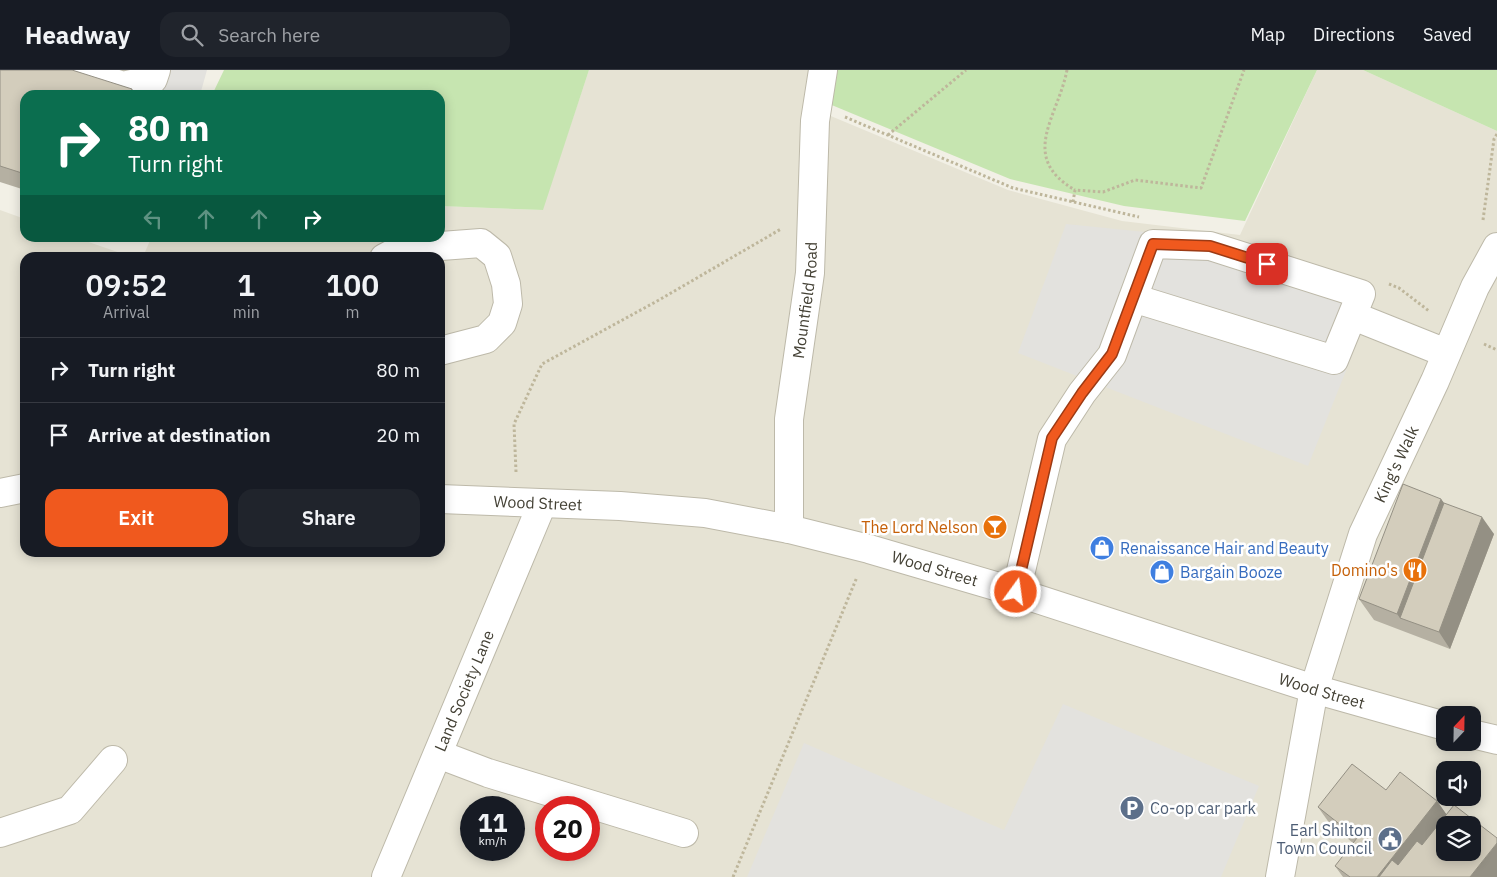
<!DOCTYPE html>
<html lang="en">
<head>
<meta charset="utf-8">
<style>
  :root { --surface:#171b24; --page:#20242c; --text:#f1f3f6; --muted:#9ea1a6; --line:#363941; --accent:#f0591e }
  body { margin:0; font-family:"IBM Plex Sans",sans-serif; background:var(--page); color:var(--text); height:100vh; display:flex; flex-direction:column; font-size:19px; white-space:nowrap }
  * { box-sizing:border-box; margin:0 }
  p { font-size:16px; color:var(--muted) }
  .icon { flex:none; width:28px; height:28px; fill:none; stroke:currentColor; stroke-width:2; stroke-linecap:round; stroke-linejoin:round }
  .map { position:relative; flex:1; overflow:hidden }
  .panel { position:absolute; left:20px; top:182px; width:425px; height:305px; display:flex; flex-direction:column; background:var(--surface); border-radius:15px; box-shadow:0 2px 12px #0003 }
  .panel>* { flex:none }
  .banner { position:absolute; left:20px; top:20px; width:425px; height:152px; border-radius:15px; box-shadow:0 2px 12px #0003; background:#0b6e4f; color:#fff; overflow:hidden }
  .needle { width:32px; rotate:22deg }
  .fabs { position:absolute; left:1436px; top:636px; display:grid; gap:10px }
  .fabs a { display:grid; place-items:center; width:45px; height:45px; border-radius:10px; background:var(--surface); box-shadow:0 2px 12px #0003; font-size:25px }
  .speed { position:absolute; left:460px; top:726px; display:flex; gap:10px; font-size:25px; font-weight:700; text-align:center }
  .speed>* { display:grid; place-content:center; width:65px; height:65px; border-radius:50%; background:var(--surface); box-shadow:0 2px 12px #0003; line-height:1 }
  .speed small { font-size:12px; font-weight:400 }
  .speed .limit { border:8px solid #d22; background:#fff; color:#111 }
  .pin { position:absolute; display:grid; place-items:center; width:42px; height:42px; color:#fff; margin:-21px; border-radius:10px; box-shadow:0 2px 8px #0006 }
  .me { position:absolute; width:55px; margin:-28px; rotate:14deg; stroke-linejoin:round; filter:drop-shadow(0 0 4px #0008) }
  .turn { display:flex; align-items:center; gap:18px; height:105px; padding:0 25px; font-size:22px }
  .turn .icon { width:65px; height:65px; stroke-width:2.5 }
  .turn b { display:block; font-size:35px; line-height:42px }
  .lanes { display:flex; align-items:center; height:48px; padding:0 25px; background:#0003; justify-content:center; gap:25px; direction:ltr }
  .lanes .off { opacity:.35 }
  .eta { display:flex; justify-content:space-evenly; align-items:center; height:85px; text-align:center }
  .eta b { font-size:30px; font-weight:600; line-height:35px }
  .cta { display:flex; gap:10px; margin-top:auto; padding:10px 25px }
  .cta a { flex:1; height:58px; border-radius:15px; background:var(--accent); color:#fff; font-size:20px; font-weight:600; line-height:58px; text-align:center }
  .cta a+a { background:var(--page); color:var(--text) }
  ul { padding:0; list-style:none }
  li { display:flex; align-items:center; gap:15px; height:65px; padding:0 25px; border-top:1px solid var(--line) }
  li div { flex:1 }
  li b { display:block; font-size:19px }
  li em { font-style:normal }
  header { display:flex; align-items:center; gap:30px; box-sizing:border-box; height:70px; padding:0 25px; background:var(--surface); border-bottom:1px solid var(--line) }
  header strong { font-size:24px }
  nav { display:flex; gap:28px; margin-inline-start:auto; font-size:18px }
  .search { width:350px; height:45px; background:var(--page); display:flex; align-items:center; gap:12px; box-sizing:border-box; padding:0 18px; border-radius:15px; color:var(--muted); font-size:19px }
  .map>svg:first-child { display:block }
</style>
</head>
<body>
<header>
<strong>Headway</strong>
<div class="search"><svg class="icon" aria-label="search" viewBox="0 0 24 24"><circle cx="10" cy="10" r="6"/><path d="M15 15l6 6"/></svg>Search here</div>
<nav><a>Map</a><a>Directions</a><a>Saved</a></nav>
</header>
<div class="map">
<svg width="1497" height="807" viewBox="0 0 1497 807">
  <rect width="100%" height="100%" fill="#f2f0e6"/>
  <path fill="#e6e3d4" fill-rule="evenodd" d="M589,0H818L814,39L1008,120L1122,151L1240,165L1317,0H1363L1497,61V807H0V140L25,149V168H77L132,187L25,188V482H440V188L143,187L151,168H440V136L542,140ZM1445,645H1472V672H1445ZM1445,700H1472V728H1445ZM471,738H514V780H471ZM546,738H589V780H546ZM1445,755H1472V782H1445Z"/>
  <path fill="#c6e5b0" d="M224,0H589L543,140L440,136V25H212Z
    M828,0H1317L1245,151L1124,136L1010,109L822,31Z
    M1363,0H1497V61Z"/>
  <path fill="#e3e2de" d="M63,0H207L200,25H141Z
    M1066,154L1214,169L1377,223L1308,396L1018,283Z
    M1063,634L1259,716L1221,807H747L804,673L1004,760Z"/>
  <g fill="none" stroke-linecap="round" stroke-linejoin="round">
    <defs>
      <g id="minor">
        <path d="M76,0L123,16L153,9L156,0"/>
        <path d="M384,188L401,179L481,173L497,186L506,214L508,234L502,253L486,269L440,281"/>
        <path d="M1366,251L1446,283"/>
        <path d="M0,423L25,418"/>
        <path id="s1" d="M440,429L620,436L705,443L789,459L869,479L1016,522L1314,619L1445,656"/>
        <path id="s2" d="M789,459V349L810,203L815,51L823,0"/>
        <path d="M1016,522L1052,369L1082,323L1112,285L1153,174L1210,176L1361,224L1334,290L1133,228"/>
        <path d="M1472,664L1497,670"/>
        <path d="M438,684L488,703L684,763"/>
        <path d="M0,763L70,740L113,690"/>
        <path id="s3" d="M386,807L542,434"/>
        <path id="s4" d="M1280,807L1314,619L1363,464L1435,311L1475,217L1497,177"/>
      </g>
    </defs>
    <use href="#minor" stroke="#bdb9a9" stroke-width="30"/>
    <path stroke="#beb69b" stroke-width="3" stroke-dasharray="2.5 2.5" stroke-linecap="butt" d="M1067,0C1058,47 1018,87 1075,120
      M845,47L1013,118L1139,147
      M888,65L966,0
      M1073,132L1075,120L1103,122L1135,110L1201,118L1244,0
      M1483,150L1494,69L1497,64
      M1389,214L1399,218L1429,241
      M1484,274L1497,280
      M516,402L514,354L542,294L659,230L781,159
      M733,807L857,507"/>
    <use href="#minor" stroke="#fff" stroke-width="28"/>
  </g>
  <path fill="#b5b0a2" d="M0,0L25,25V120L0,112Z
    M1441,429L1444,433L1494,464L1450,579L1374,550L1359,529Z
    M1386,720L1437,731L1446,744L1497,807H1343L1335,796L1353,773L1330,754L1318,737Z"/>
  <path fill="#949084" d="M132,19L136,25H130Z
    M1441,429L1456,449L1400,548L1397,544Z
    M1482,447L1494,464L1450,579L1439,562Z
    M1437,731L1449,748L1402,807H1377Z
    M1497,773V807H1470Z"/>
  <path fill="#d3cdbc" stroke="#949084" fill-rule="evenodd" d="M0,0H72L132,19L130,25H25V104L0,96Z
    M1403,414L1441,429L1397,544L1359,529Z
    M1444,433L1482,447L1439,562L1400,548Z
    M1352,694L1386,720L1400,702L1437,731L1377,807H1350L1335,796L1357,768L1318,737Z
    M1454,735L1497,768V773L1470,807H1379L1392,790L1398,795L1417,771L1422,775ZM1445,755H1472V782H1445Z"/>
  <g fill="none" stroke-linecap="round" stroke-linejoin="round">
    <defs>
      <path id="route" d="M1016,522L1052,368L1082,323L1112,284L1153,174L1210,176L1267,194"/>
    </defs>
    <use href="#route" stroke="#9c3a14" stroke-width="12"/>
    <use href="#route" stroke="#f0591e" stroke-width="9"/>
  </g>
  <defs>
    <symbol id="bar-disc" viewBox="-11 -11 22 22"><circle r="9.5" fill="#e8710a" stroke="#fff"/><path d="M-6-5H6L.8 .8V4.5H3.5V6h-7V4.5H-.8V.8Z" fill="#fff"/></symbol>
    <symbol id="shop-disc" viewBox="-11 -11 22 22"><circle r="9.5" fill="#3f7fe0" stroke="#fff"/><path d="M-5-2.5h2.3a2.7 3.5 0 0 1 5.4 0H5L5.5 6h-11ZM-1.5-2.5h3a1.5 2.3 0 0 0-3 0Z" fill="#fff"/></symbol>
    <symbol id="restaurant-disc" viewBox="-11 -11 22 22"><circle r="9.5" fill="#e8710a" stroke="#fff"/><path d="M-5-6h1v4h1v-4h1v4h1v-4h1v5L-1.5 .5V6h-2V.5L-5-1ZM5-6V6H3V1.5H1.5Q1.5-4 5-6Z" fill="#fff"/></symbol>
    <symbol id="parking-disc" viewBox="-11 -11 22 22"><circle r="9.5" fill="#5c6f8a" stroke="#fff"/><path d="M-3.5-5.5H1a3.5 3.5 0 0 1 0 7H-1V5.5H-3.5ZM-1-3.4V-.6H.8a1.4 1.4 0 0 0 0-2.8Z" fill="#fff"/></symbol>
    <symbol id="civic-disc" viewBox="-11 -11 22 22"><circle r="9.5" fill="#5c6f8a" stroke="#fff"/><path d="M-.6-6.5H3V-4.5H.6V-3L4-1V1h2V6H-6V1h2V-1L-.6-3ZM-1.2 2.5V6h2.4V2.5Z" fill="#fff"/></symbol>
  </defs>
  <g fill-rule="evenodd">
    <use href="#bar-disc" x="981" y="443" width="28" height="28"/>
    <use href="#shop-disc" x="1088" y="464" width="28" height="28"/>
    <use href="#restaurant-disc" x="1401" y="486" width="28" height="28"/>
    <use href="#shop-disc" x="1148" y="488" width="28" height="28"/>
    <use href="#parking-disc" x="1118" y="724" width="28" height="28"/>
    <use href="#civic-disc" x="1376" y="755" width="28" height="28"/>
  </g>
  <g text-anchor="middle" stroke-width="5" stroke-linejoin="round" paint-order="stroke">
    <g font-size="16" fill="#444135" stroke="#fff">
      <text dy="6" stroke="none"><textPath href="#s2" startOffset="230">Mountfield Road</textPath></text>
      <text dy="6" stroke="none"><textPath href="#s4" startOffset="431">King's Walk</textPath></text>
      <text dy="6" stroke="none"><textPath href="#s1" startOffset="98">Wood Street</textPath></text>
      <text dy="6" stroke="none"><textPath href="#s1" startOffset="502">Wood Street</textPath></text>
      <text dy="6" stroke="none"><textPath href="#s1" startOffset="908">Wood Street</textPath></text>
      <text dy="6" stroke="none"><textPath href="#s3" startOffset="202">Land Society Lane</textPath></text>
    </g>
    <g font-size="16" fill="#c56008" stroke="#fff" text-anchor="end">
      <text x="978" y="463">The Lord Nelson</text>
      <text x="1398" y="506">Domino's</text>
    </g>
    <g font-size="16" fill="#366cbe" stroke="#fff" text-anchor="start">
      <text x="1120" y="484">Renaissance Hair and Beauty</text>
      <text x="1180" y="508">Bargain Booze</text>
    </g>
    <g font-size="16" fill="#4e5e75" stroke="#fff" text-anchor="start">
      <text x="1150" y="744">Co-op car park</text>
      <text x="1372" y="766" text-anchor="end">Earl Shilton<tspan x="1372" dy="18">Town Council</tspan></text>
    </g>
  </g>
</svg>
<div class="fabs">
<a><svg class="needle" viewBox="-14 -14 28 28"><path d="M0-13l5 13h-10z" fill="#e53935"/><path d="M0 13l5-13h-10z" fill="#9ea1a6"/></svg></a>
<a><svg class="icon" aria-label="sound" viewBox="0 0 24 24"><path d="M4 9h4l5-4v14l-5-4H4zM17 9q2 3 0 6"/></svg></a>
<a><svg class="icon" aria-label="layers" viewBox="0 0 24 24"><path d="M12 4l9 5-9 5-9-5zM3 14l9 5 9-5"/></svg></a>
</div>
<div class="speed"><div>11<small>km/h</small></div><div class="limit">20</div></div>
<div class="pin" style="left:1267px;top:194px;background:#d93025"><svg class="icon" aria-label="arrive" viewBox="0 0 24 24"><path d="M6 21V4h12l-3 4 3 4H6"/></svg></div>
<svg class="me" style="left:1016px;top:522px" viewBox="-20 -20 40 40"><circle r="17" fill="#f0591e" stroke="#fff" stroke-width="3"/><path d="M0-11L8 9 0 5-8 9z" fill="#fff"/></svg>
<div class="banner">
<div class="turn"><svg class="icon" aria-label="right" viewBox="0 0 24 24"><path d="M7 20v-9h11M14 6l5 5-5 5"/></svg><div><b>80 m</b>Turn right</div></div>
<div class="lanes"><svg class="icon off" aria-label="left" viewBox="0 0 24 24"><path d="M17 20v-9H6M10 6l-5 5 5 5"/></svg><svg class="icon off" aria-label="ahead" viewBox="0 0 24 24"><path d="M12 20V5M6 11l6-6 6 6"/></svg><svg class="icon off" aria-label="ahead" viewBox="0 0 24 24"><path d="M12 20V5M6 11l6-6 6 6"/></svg><svg class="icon" aria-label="right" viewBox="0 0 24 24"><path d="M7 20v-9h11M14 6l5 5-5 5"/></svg></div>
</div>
<section class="panel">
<div class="eta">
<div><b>09:52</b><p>Arrival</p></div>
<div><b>1</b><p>min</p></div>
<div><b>100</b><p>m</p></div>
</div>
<ul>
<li><svg class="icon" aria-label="right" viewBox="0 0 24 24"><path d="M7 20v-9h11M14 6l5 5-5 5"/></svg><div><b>Turn right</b></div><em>80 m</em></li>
<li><svg class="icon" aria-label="arrive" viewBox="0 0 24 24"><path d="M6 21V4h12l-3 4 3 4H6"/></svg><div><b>Arrive at destination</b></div><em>20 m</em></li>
</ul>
<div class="cta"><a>Exit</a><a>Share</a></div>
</section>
</div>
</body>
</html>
